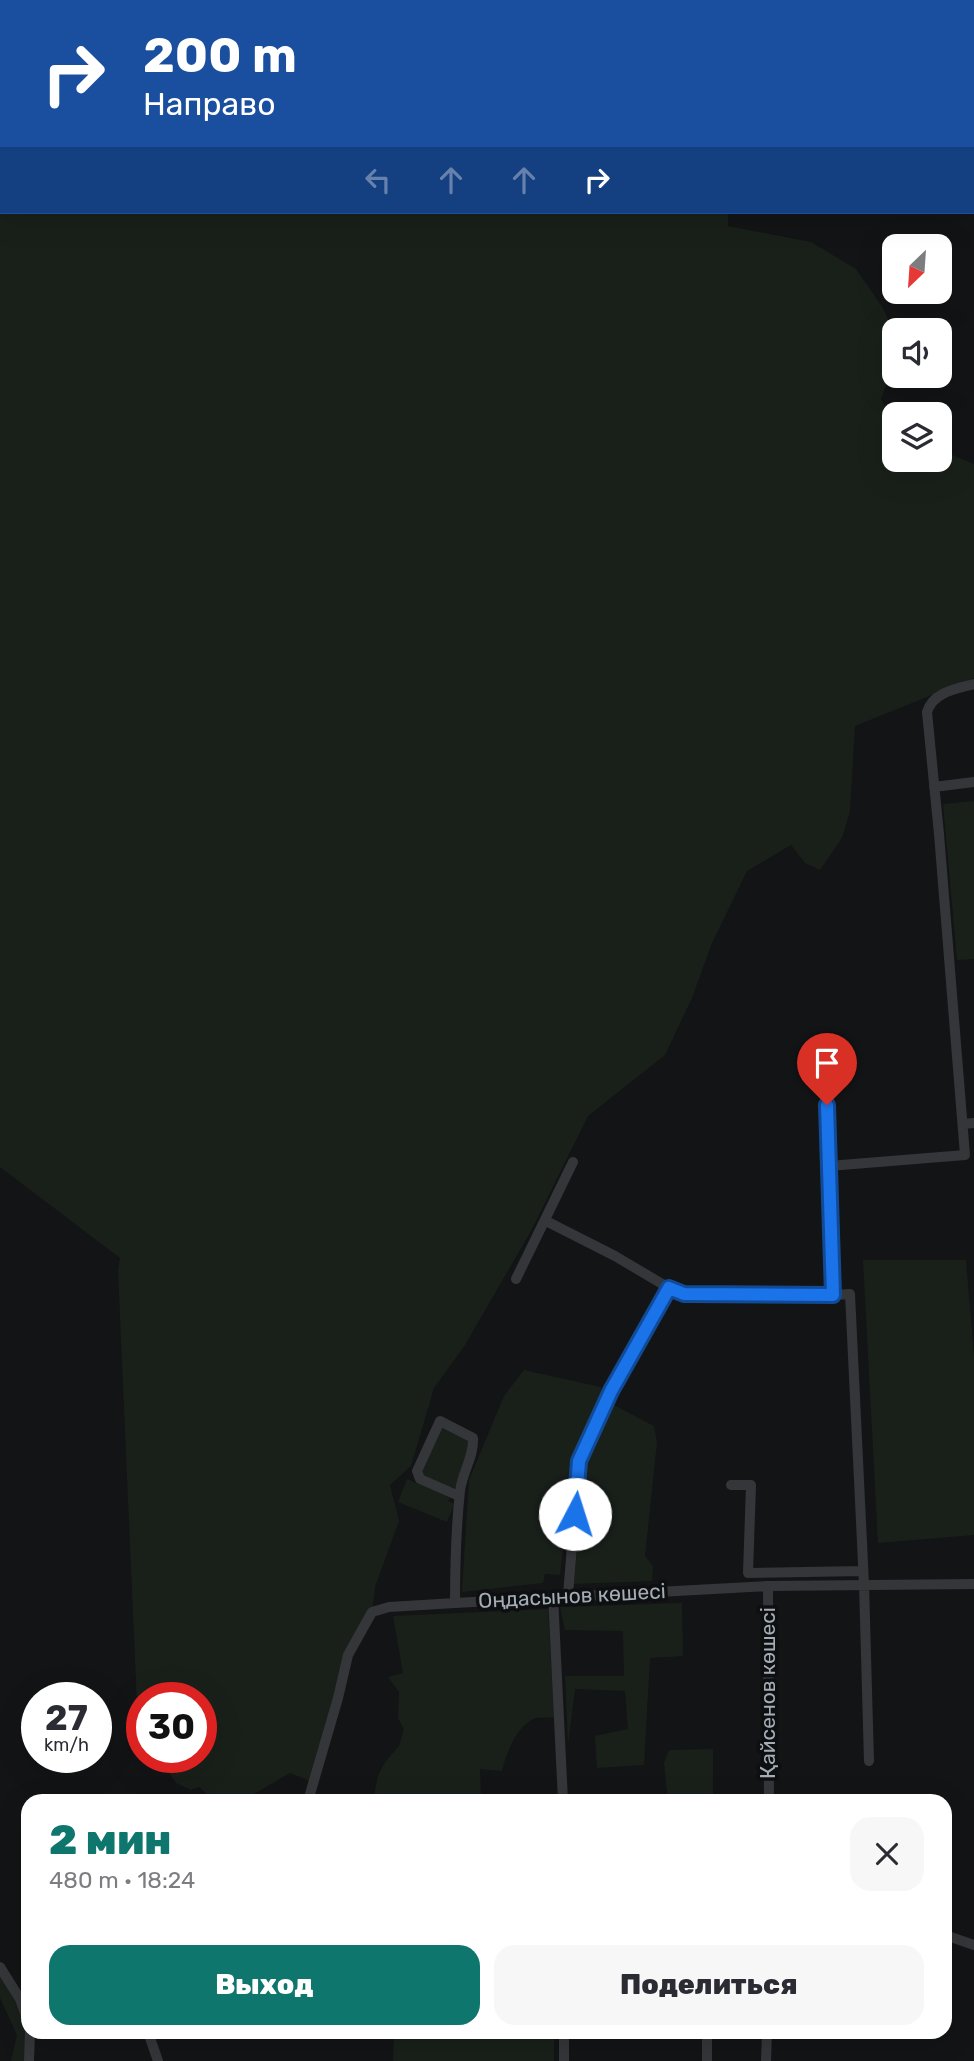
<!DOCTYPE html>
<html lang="ru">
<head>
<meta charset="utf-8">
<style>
  :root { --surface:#fff; --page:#f7f7f7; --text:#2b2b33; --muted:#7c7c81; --accent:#0f766e }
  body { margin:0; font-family:Rubik,sans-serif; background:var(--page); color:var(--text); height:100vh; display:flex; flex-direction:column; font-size:26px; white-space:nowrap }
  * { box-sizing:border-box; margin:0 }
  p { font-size:23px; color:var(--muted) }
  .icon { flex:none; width:38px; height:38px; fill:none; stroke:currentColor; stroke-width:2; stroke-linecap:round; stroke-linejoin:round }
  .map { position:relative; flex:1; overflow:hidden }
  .sheet { position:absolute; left:21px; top:1794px; width:931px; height:245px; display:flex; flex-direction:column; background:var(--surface); border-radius:21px; box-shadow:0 7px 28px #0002 }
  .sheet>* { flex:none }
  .hud { position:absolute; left:0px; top:0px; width:975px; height:214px; box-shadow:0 7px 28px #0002; background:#1a4fa0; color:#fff; overflow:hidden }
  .needle { width:46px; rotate:205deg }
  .tools { position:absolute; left:882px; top:234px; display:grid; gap:14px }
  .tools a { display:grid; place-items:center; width:70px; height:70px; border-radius:14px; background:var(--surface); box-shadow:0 7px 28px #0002; font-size:35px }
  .speed { position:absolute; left:21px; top:1682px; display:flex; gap:14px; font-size:35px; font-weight:700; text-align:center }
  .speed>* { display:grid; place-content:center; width:91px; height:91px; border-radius:50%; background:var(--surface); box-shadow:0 7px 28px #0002; line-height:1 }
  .speed small { font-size:18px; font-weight:400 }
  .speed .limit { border:10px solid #d22; background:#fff; color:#111 }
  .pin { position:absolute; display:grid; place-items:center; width:60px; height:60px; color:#fff; margin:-72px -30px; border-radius:50% 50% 50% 0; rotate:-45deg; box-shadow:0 0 7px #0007 }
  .pin .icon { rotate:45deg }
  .me { position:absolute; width:77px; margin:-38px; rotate:5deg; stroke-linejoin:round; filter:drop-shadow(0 0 5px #0008) }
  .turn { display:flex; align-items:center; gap:24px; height:147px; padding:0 28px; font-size:32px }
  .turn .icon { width:91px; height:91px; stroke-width:2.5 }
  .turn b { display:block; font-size:49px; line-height:60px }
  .lanes { display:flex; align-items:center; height:66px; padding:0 28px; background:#0003; justify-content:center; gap:35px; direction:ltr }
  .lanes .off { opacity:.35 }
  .round { display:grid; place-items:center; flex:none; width:74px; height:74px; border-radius:21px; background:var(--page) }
  .overview { display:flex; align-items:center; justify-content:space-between; height:119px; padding:0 28px }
  h1 { font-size:42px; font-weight:800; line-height:52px; color:var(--accent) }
  .button { display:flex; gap:14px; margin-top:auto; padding:14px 28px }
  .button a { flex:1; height:80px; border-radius:21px; background:var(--accent); color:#fff; font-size:28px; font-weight:800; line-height:80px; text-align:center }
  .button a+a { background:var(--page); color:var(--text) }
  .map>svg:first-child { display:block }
</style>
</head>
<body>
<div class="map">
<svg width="974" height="2061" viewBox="0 0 974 2061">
  <rect width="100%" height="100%" fill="#131415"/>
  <path fill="#19201a" d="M0,0H819L820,2H2V212H728V226L811,242L856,269L883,308L894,333V363L881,399L894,423V460H940V450L974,464V678L855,726L850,811L842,838L820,870L805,863L791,845L747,871L712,943L692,998L665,1055L588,1116L531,1231L465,1345L434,1388L411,1466L390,1485L399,1521L375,1587L372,1612L348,1655L312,1782L290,1773L242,1801H197L206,1793L199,1787L191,1790L176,1783L160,1760L159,1757H201V1698H142V1744L138,1728L118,1270L120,1258L0,1167Z
    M974,801V959L957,960L943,804Z
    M863,1260H966L974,1356V1535L878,1543Z
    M524,1370L601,1387L602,1396L573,1464L560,1575L545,1574L543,1583L462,1592L469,1480L504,1396Z
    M610,1403L654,1426L657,1442L645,1556L653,1566L652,1581L574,1584L585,1460Z
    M441,1427L469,1442L458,1485L454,1488L423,1477L422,1467Z
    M407,1479L450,1497L448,1501L454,1504L447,1522L398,1502Z
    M682,1603L683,1656L650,1658L644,1765L597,1768L595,1736L628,1729L625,1691L575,1689L568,1745L565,1676H624L623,1631L565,1630L560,1607Z
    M548,1609L554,1717C549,1718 541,1717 536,1718C517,1724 506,1754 502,1771L480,1769L481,1801L373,1800L378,1776L385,1762L399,1746L404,1729L398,1718L399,1692L388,1677L403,1673L393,1616Z
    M713,1749V1801H668L664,1763L669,1750Z
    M0,1974C21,2008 28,2020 25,2061H11L17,2035L0,1998Z
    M394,2032H554V2061H393Z"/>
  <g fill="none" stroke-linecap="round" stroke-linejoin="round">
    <path stroke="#34363a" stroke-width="10" d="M934,787L974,782
      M826,1053L833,1295L850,1294L864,1584L869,1761
      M963,1124L974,1123
      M829,1166L965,1155L939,834L927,712C933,692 956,689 974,684
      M546,1221L615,1256L669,1288L684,1294L833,1295
      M516,1279L573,1162
      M731,1485H751L748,1573L863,1571
      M768,1586L769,1801
      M568,1595L579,1460L611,1391L669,1288
      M553,1596L563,1801
      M455,1603C455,1565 456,1528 460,1491C462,1473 474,1457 473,1438L440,1421L417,1471L420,1479L459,1496
      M308,1801L338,1698L348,1655L372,1612L389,1607L455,1603L768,1586L974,1584
      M945,1935L974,1945
      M0,1967L20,1999L28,2021
      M148,2032L158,2061
      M707,2032V2061
      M29,2061L30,2032
      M564,2061V2032
      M766,2061L767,2032"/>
    <path stroke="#505359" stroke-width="12" d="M914,0L915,2
      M973,190L974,191"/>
  </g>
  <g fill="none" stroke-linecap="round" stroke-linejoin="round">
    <defs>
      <path id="route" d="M575,1514L579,1461L611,1391L669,1288L684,1294L833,1295L827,1105"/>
    </defs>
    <use href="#route" stroke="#114b97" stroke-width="18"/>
    <use href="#route" stroke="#1a73e8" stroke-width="12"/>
  </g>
  <g text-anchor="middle" stroke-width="7" stroke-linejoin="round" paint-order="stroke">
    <g font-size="21" fill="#a4acb6" stroke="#0e0f10">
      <text transform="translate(572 1596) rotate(-3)" y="7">Оңдасынов көшесі</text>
      <text transform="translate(768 1693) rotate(-90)" y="7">Қайсенов көшесі</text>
    </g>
  </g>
</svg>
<div class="tools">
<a><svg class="needle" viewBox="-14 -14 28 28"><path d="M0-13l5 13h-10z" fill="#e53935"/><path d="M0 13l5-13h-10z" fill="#7c7c81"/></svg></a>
<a><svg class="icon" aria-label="sound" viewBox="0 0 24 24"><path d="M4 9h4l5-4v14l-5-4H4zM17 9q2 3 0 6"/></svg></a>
<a><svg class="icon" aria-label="layers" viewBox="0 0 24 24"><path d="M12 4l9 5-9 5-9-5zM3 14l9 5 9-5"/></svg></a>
</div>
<div class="speed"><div>27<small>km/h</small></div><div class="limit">30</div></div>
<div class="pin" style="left:827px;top:1105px;background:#d93025"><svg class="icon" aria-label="arrive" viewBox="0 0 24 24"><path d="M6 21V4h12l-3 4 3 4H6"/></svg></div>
<svg class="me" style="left:575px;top:1514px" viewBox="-20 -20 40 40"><circle r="19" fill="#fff"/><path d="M0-13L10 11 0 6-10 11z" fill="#1a73e8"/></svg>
<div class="hud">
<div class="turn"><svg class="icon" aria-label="right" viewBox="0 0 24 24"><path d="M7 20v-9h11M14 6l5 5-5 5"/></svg><div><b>200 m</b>Направо</div></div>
<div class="lanes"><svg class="icon off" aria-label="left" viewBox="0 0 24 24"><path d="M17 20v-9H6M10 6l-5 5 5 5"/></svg><svg class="icon off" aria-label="ahead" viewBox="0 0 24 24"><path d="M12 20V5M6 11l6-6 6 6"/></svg><svg class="icon off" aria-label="ahead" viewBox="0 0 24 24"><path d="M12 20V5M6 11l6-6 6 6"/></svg><svg class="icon" aria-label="right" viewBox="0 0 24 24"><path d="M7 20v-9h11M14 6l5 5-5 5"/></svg></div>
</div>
<section class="sheet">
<div class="overview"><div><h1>2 мин</h1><p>480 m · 18:24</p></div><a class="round"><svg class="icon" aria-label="close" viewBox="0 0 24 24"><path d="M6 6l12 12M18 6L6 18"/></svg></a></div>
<div class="button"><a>Выход</a><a>Поделиться</a></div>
</section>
</div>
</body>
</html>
